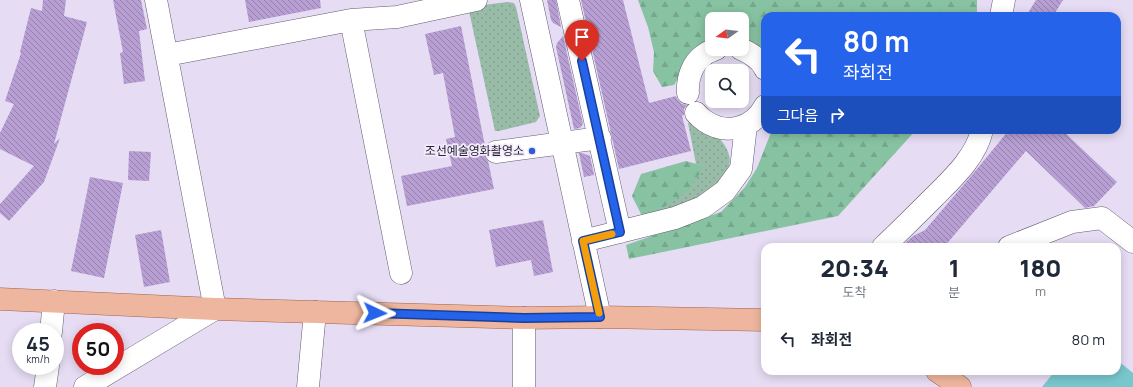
<!DOCTYPE html>
<html lang="ko">
<head>
<meta charset="utf-8">
<style>
  :root { --surface:#fff; --page:#f2f2f3; --text:#1f2937; --muted:#747a83 }
  body { margin:0; font-family:Manrope,"Noto Sans KR",sans-serif; background:var(--page); color:var(--text); height:100vh; display:flex; flex-direction:column; font-size:15px; white-space:nowrap }
  * { box-sizing:border-box; margin:0 }
  p { font-size:13px; color:var(--muted) }
  .icon { flex:none; width:22px; height:22px; fill:none; stroke:currentColor; stroke-width:2; stroke-linecap:round; stroke-linejoin:round }
  .map { position:relative; flex:1; overflow:hidden }
  .sheet { position:absolute; left:761px; top:243px; width:360px; height:132px; display:flex; flex-direction:column; background:var(--surface); border-radius:12px; box-shadow:0 2px 10px #0003 }
  .sheet>* { flex:none }
  .banner { position:absolute; left:761px; top:12px; width:360px; height:122px; border-radius:12px; box-shadow:0 2px 10px #0003; background:#2563eb; color:#fff; overflow:hidden }
  .needle { width:26px; rotate:255deg }
  .fabs { position:absolute; left:705px; top:12px; display:grid; gap:8px }
  .fabs a { display:grid; place-items:center; width:44px; height:44px; border-radius:8px; background:var(--surface); box-shadow:0 2px 10px #0003; font-size:20px }
  .speed { position:absolute; left:12px; top:323px; display:flex; gap:8px; font-size:20px; font-weight:700; text-align:center }
  .speed>* { display:grid; place-content:center; width:52px; height:52px; border-radius:50%; background:var(--surface); box-shadow:0 2px 10px #0003; line-height:1 }
  .speed small { font-size:10px; font-weight:400 }
  .speed .limit { border:6px solid #d22; background:#fff; color:#111 }
  .pin { position:absolute; display:grid; place-items:center; width:34px; height:34px; color:#fff; margin:-41px -17px; border-radius:50% 50% 50% 0; rotate:-45deg; box-shadow:0 0 4px #0007 }
  .pin .icon { rotate:45deg }
  .me { position:absolute; width:44px; margin:-22px; rotate:92deg; stroke-linejoin:round; filter:drop-shadow(0 0 3px #0008) }
  .turn { display:flex; align-items:center; gap:14px; height:84px; padding:0 16px; font-size:18px }
  .turn .icon { width:52px; height:52px; stroke-width:2.5 }
  .turn b { display:block; font-size:28px; line-height:34px }
  .then { display:flex; align-items:center; height:38px; padding:0 16px; background:#0003; gap:8px; font-size:15px }
  .eta { display:flex; justify-content:space-evenly; align-items:center; height:68px; text-align:center }
  .eta b { font-size:24px; font-weight:800; line-height:28px }
  ul { padding:0; list-style:none }
  li { display:flex; align-items:center; gap:12px; height:56px; padding:0 16px }
  li div { flex:1 }
  li b { display:block; font-size:15px }
  li em { font-style:normal }
  .map>svg:first-child { display:block }
</style>
</head>
<body>
<div class="map">
<svg width="1133" height="387" viewBox="0 0 1133 387">
  <defs>
    <pattern id="grass-dots" width="8" height="8" patternUnits="userSpaceOnUse"><rect width="8" height="8" fill="#98bca8"/><path d="M2 2h.1M6 6h.1" fill="none" stroke="#83a191" stroke-width="1.8" stroke-linecap="round"/></pattern>
    <pattern id="forest-firs" width="22" height="20" patternUnits="userSpaceOnUse"><rect width="22" height="20" fill="#87c3a2"/><path d="M5 1l3.5 6h-7zM16 11l3.5 6h-7z" fill="#75a78c"/></pattern>
    <pattern id="building-back-hatch" width="6" height="6" patternUnits="userSpaceOnUse"><rect width="6" height="6" fill="#b79fd4"/><path d="M-1 5l2 2M0 0l6 6M5-1l2 2" fill="none" stroke="#9581ac"/></pattern>
  </defs>
  <rect width="100%" height="100%" fill="#e6dcf4"/>
  <path fill="url(#grass-dots)" d="M508,2L514,3L516,7L540,116L536,122L499,131H495L469,11L475,6Z
    M694,121C708,128 725,139 729,155C731,161 728,171 727,177L713,189L681,207L643,218L704,166L696,164L688,123Z"/>
  <path fill="url(#forest-firs)" d="M638,0H977V16H765V56L755,43L742,39V19H712V36L690,52L683,71L674,85L662,87L653,71L654,52L648,27Z
    M772,130H916L838,216L629,259L626,245L721,212L745,187L757,168Z
    M686,161L704,166L691,188L664,207L643,218L632,196L641,174Z"/>
  <path fill="#77c7cd" d="M1117,360L1133,373V387H1042L1055,371H1117Z"/>
  <path fill="url(#building-back-hatch)" d="M43,0H66L64,16L87,22L54,144L60,138L44,182L9,221L0,213V204L34,166L0,149V133L14,104L5,101L21,53L20,52L31,8L42,11Z
    M113,0H141L147,29L139,31L145,81L124,84L120,53L123,52Z
    M245,0H320L321,8L249,22Z
    M547,0H556L561,27L553,23L551,20Z
    M581,0H623L649,103L676,96L678,100L682,104L687,105L684,109V115L682,116L691,151L619,169Z
    M1036,0H1063L1053,16H1026Z
    M461,26L485,146L484,154L488,161L494,189L407,206L401,176L452,166L446,139L455,137L443,73L434,75L425,34Z
    M563,36L583,124L580,128L574,129L556,47L557,43Z
    M1009,130H1062L1117,182L1094,206L1085,208L1026,151L944,247H901L913,236L925,230L972,175Z
    M129,151L151,152L149,181L128,180Z
    M579,153H582L590,156L594,175L584,177Z
    M90,177L123,183L104,278L71,271Z
    M543,220L553,272L534,276L531,260L496,267L489,230Z
    M161,230L170,282L144,287L135,235Z"/>
  <g fill="none" stroke-linecap="round" stroke-linejoin="round">
    <defs>
      <path id="minor" d="M531,0L600,317
        M568,0L620,232
        M1001,16L1004,0
        M351,20L401,273
        M741,49C750,53 761,59 765,69
        M167,55L351,20L397,17L476,0
        M688,93C687,79 692,63 704,55C707,52 712,51 716,49
        M696,113C699,117 702,119 705,121C727,136 753,128 765,106
        M496,152L600,138
        M583,241L675,218L703,207L725,191L741,169L746,125
        M883,247C900,231 917,214 934,197C953,178 976,157 982,130
        M1009,247L1072,222L1102,218L1133,242
        M524,318V387
        M51,332L54,301
        M45,387L48,366
        M85,387L215,309L156,0
        M308,387L315,312"/>
      <path id="major" d="M0,299L215,309L524,318L600,317L765,320
        M937,371L960,387"/>
    </defs>
    <use href="#minor" stroke="#645c70" stroke-width="23"/>
    <use href="#major" stroke="#a1634d" stroke-width="23"/>
    <use href="#minor" stroke="#fff" stroke-width="22"/>
    <use href="#major" stroke="#eeb69e" stroke-width="22"/>
  </g>
  <g fill="none" stroke-linecap="round" stroke-linejoin="round">
    <defs>
      <path id="route" d="M375,313L524,318L600,317L583,241L620,232L582,61"/>
    </defs>
    <use href="#route" stroke="#184099" stroke-width="10"/>
    <use href="#route" stroke="#2563eb" stroke-width="7"/>
    <path stroke="#f59e0b" stroke-width="7" d="M599,313L583,241L612,234"/>
  </g>
  <circle fill="#305ccc" stroke="#f3ebfe" stroke-width="1.5" cx="532" cy="151" r="4"/>
  <g text-anchor="middle" stroke-width="3.5" stroke-linejoin="round" paint-order="stroke">
    <g font-size="12" fill="#29252e" stroke="#f3ebfe" text-anchor="end">
      <text x="524" y="155">조선예술영화촬영소</text>
    </g>
  </g>
</svg>
<div class="fabs">
<a><svg class="needle" viewBox="-14 -14 28 28"><path d="M0-13l5 13h-10z" fill="#e53935"/><path d="M0 13l5-13h-10z" fill="#747a83"/></svg></a>
<a><svg class="icon" aria-label="search" viewBox="0 0 24 24"><circle cx="10" cy="10" r="6"/><path d="M15 15l6 6"/></svg></a>
</div>
<div class="speed"><div>45<small>km/h</small></div><div class="limit">50</div></div>
<div class="pin" style="left:582px;top:61px;background:#d93025"><svg class="icon" aria-label="arrive" viewBox="0 0 24 24"><path d="M6 21V4h12l-3 4 3 4H6"/></svg></div>
<svg class="me" style="left:375px;top:313px" viewBox="-20 -20 40 40"><path d="M0-17L14 15 0 8-14 15z" fill="#2563eb" stroke="#fff" stroke-width="4"/></svg>
<div class="banner">
<div class="turn"><svg class="icon" aria-label="left" viewBox="0 0 24 24"><path d="M17 20v-9H6M10 6l-5 5 5 5"/></svg><div><b>80 m</b>좌회전</div></div>
<div class="then">그다음<svg class="icon" aria-label="right" viewBox="0 0 24 24"><path d="M7 20v-9h11M14 6l5 5-5 5"/></svg></div>
</div>
<section class="sheet">
<div class="eta">
<div><b>20:34</b><p>도착</p></div>
<div><b>1</b><p>분</p></div>
<div><b>180</b><p>m</p></div>
</div>
<ul>
<li><svg class="icon" aria-label="left" viewBox="0 0 24 24"><path d="M17 20v-9H6M10 6l-5 5 5 5"/></svg><div><b>좌회전</b></div><em>80 m</em></li>
</ul>
</section>
</div>
</body>
</html>
